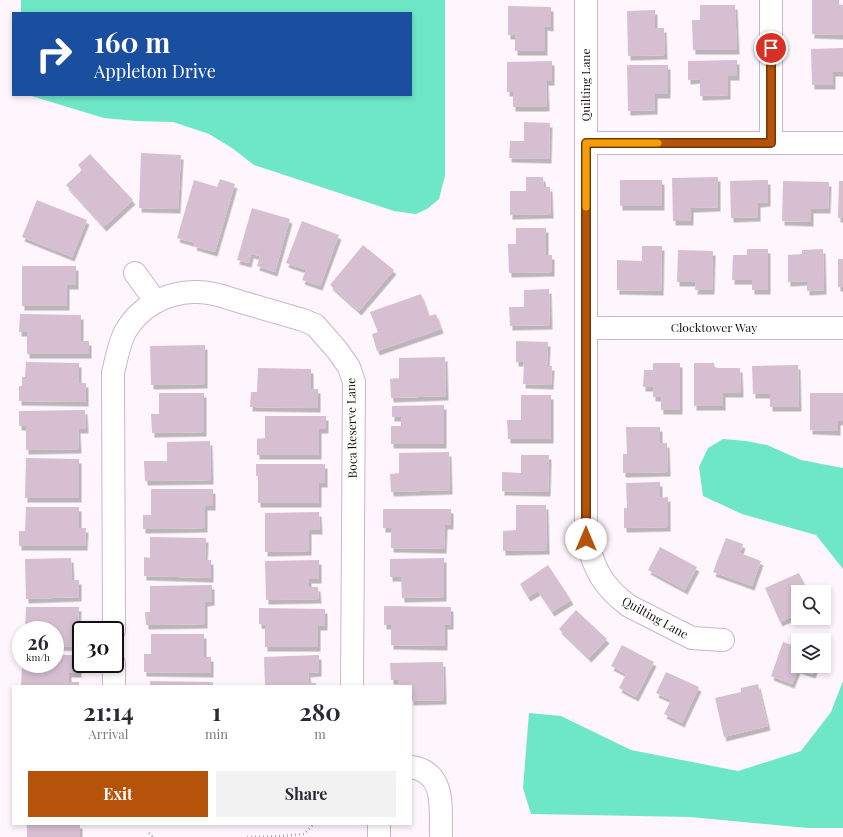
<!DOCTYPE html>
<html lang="en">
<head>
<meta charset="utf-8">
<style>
  :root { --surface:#fff; --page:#f2f2f3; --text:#2b2b33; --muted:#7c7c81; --accent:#b45309 }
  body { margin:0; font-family:"Playfair Display",serif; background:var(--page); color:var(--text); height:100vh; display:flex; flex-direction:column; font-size:15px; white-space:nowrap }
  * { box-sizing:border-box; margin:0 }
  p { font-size:13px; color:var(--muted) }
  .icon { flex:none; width:22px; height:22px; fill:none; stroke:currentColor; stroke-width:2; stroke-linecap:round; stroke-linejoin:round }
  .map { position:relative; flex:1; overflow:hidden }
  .sheet { position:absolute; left:12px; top:685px; width:400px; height:140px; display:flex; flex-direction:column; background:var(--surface); border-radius:0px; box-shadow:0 2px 6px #0003 }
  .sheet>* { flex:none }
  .banner { position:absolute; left:12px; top:12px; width:400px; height:84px; border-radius:0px; box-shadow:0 2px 6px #0003; background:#1a4fa0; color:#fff; overflow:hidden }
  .controls { position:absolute; left:791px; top:585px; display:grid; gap:8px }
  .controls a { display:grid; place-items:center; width:40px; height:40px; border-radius:0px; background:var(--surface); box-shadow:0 2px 6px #0003; font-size:20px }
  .speed { position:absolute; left:12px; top:621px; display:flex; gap:8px; font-size:20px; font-weight:700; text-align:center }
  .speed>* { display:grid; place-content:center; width:52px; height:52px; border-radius:50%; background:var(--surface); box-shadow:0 2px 6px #0003; line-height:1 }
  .speed small { font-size:10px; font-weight:400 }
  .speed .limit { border:2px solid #111; border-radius:6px; background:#fff; color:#111 }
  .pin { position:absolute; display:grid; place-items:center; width:34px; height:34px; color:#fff; margin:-17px; border:2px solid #fff; border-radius:50%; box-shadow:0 1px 4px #0007 }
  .me { position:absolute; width:44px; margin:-22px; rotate:0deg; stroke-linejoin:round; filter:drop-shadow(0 0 3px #0008) }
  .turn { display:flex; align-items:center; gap:14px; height:84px; padding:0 16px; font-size:18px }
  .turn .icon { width:52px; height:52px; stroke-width:2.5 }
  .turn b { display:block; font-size:28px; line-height:34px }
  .eta { display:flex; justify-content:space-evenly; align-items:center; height:68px; text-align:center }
  .eta b { font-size:24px; font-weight:700; line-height:28px }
  .cta { display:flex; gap:8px; margin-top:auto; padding:8px 16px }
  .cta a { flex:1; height:46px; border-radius:0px; background:var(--accent); color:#fff; font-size:16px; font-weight:700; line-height:46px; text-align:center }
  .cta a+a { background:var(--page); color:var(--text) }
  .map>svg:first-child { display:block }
</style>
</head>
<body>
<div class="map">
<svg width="843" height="837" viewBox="0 0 843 837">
  <defs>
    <filter id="shadow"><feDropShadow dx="2.5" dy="4.5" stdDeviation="0" flood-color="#0004"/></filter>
  </defs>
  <rect width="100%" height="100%" fill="#fff5fc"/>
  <path fill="#6ee7c6" d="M21,0H445V176L439,199L427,209L416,214L394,211L254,165L232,148L209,134L173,122L136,121L104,118L28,95H411V13H21Z
    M723,439L746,441L767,445L801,460L843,468V569L816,535L742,514L703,496L699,467L708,448Z
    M843,681V828H808L690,817L531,814L523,788L529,713L561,716L631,750L738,771L801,751L831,712Z"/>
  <path fill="#d6bfd1" filter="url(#shadow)" d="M812,0H839V5H843V35L812,34Z
    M700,5H735L737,50H693L692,20H700Z
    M508,6L551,7V27L545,26V51H515V35H508Z
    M655,10V28H664L665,55L628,56L627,11Z
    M843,48V72H833V85H812L811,49Z
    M737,60V76H728V95L700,96V79L688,80V61Z
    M552,61V81H546L547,107H513V92H507V62Z
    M627,65H668V94H655V110L628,111Z
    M524,122L550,123L549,159L509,158L510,141H524Z
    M141,153L181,155L178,209L139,208Z
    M90,154L133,200L104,227L66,185L82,170L78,165Z
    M526,177H543L544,187H550L551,214L510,215V191H526Z
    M718,177V207L691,208V221H673L672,178Z
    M220,179L235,184L215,252L194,246L195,243L177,238L194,180L217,187Z
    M620,180H662V206H620Z
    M768,180V202L758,203V217L731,218L730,181Z
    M783,181L829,182L828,209H811V222L782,221Z
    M839,181H843V218H838Z
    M37,200L87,220L72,257L22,237Z
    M252,208L290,219L275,272L257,266L260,256L251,254L249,263L237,260Z
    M302,221L339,235L320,286L302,280L306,270L286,263Z
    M516,228H546V255H552V272L509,273L508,244H516Z
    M363,245L394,270L359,311L330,285Z
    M642,246H662L661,291L617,290V260L642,261Z
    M747,249H768V290H752V280H732L733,255H747Z
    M823,249L824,290L807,291V281L788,282V255L802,254V250Z
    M678,250L713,251L712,290H695L696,282H677Z
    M838,259H843V287H838Z
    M22,266H76V285H67V306H22Z
    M549,289L550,325L510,326L509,307H524V290Z
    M421,294L429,316L436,314L441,329L377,351L372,334L378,332L370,312Z
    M20,314L81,315V341H89V354H27V332H19Z
    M516,341L548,342L547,366H552L551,385L523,384L524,362H516Z
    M205,345V384L151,385L150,346Z
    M445,357L446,396L391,398L390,379L399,378V358Z
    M26,362L79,363V383H86V402L19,401V386H22V377H25Z
    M653,363H680V410H661V397H653V387H643L644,370H653Z
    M694,363H714L715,368H740L741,393H723V406H694Z
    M798,365L799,407H770V394H753L752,366Z
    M258,368L311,369V389H318V408L250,407L251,392H257Z
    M159,393H204V432L152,433L151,414H159Z
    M810,393H843V421H838V431L810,430Z
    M521,395H551V439H508L507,420H521Z
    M444,405V444H391V426H401V417H392V406Z
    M85,410L86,429H78L79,449L26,450V426H19V411Z
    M265,416H326V429H319V455H257V439L265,438Z
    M626,427H660V443H667L668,472L623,473V454H627Z
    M210,441L211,480L145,481L144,461H167V442Z
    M449,452L450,490L391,492L390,474L399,473V453Z
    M521,455H549L548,492L502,491V472L521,473Z
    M26,458L79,459V498H25Z
    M256,464H325V483H319V503H258V476H256Z
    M660,482V498L668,497V527L624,528V508H627L626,483Z
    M151,489H213V506H205V528L143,529V515H151Z
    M516,505H546L547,550L503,551V531L516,530Z
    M26,507H79V528H86L85,546H19V531H25Z
    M383,509H451V525H445L444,549L391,548V528H383Z
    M319,512L320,530H309V551L265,552V513Z
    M150,537L206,538L205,560H211V578L144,576V557L150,558Z
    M726,538L743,544L740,553L761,561L752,586L713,572Z
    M660,547L697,567L685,590L648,570Z
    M71,558L72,580H79V597L26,599L25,559Z
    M444,558V597L402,598L401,577H390V559Z
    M319,560V579H309V587H318L319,599L266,600L265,561Z
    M548,565L571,600L552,612L538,591L528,597L520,584Z
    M799,573L806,588L796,593L798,598V614L780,622L765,588Z
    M212,585V601L205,602V624L146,625L145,612H150V586Z
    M384,606L451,607V625H445V646L391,645V625H384Z
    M26,607H79L78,628H86V630H81V647L55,646V630H25Z
    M259,608L325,609V626H318V647H265V625L259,624Z
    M576,610L607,639L589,658L559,629Z
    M151,634H204V657H211V673L144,672V654H151Z
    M783,642L798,647V666H816L813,674L798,669L792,684L771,676Z
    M622,645L654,662L636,697L619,688L626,674L611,666Z
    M55,655H79V673H69V682H79V686H21L22,664H55Z
    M319,655V672L308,673L309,683H316V686H265L264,657Z
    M443,662L444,700L411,701V686H398V680H391L390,663Z
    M666,672L699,687L682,723L664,714L671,700L656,693Z
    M150,681L213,682V686H150Z
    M758,684L768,726L724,737L715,698L741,692V688Z
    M27,824H80V837H27Z"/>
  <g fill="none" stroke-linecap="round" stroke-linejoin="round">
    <defs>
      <path id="minor" d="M586,0V539C595,570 602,586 629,606L692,638L723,640
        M586,143H843
        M771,143V0
        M135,273L156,302
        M586,328H843
        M114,630L113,373C116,360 119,344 125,332C139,307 165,293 193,292C210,291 225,297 241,302C261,308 282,314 303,320L315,325L337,350L349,367L354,382L352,686
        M114,664V686
        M411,767C447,772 440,809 441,837
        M379,824V837"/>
    </defs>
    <use href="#minor" stroke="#ccb5c7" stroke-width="24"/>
    <path stroke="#aba2a9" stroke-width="2.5" stroke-dasharray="1 3" stroke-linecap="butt" d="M149,833L153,837
      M247,837L282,836L304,834L314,824"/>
    <use href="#minor" stroke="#fff" stroke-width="22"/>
  </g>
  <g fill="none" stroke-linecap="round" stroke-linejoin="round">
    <defs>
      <path id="route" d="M586,539V143H771V48"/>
    </defs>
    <use href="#route" stroke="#753606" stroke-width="10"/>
    <use href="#route" stroke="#b45309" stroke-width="7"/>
    <path stroke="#f59e0b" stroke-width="7" d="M586,207V143H658"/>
  </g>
  <g text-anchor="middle" stroke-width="3" stroke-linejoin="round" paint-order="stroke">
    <g font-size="12" fill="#191118" stroke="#fff">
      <text transform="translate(586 85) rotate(-90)" y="4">Quilting Lane</text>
      <text x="714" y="332">Clocktower Way</text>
      <text transform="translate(352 428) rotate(-91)" y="4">Boca Reserve Lane</text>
      <text transform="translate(655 618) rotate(29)" y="4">Quilting Lane</text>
    </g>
  </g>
</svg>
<div class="controls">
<a><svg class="icon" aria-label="search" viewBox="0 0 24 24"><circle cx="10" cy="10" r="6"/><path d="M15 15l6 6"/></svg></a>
<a><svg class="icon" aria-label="layers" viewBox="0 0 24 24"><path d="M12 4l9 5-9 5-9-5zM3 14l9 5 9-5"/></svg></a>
</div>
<div class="speed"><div>26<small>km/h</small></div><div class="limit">30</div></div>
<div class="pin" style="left:771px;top:48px;background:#d93025"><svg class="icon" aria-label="arrive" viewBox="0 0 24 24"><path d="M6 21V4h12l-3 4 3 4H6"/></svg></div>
<svg class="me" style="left:586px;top:539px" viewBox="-20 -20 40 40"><circle r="19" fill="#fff"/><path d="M0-13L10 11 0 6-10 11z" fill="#b45309"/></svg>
<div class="banner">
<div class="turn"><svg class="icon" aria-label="right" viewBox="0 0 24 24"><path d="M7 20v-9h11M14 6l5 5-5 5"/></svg><div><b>160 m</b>Appleton Drive</div></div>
</div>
<section class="sheet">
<div class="eta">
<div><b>21:14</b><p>Arrival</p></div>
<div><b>1</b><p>min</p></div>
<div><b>280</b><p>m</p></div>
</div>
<div class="cta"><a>Exit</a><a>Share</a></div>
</section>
</div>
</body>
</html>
